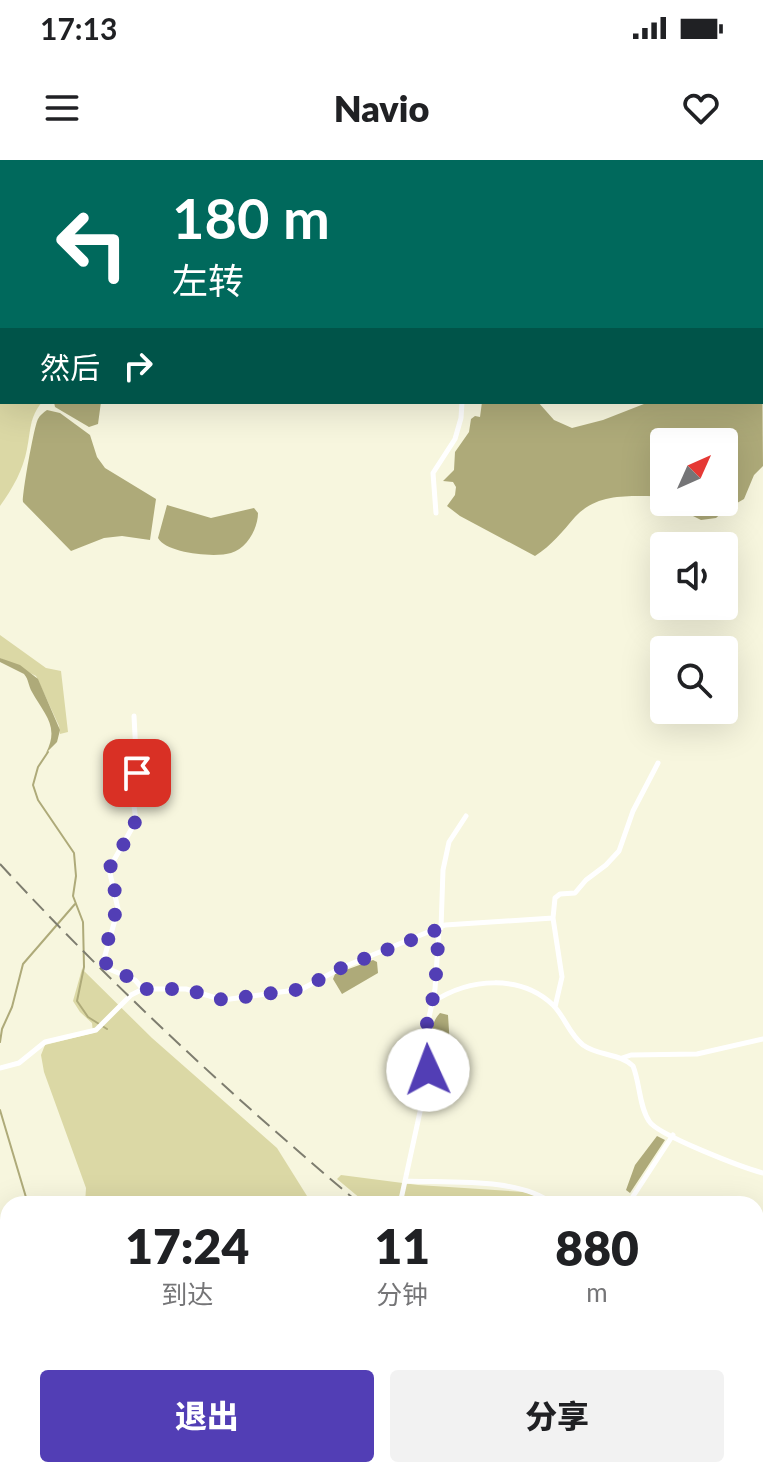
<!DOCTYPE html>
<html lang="zh">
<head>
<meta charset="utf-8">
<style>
  :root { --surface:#fff; --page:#f2f2f2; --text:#202124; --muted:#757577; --accent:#523eb5 }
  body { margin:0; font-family:Lato,"Noto Sans SC",sans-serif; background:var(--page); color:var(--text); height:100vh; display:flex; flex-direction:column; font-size:30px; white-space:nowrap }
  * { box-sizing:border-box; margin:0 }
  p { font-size:26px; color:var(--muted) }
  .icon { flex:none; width:44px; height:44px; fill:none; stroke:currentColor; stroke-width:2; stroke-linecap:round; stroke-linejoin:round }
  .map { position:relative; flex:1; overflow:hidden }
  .sheet { position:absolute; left:0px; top:1036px; width:764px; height:282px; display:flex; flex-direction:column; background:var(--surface); border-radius:24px 24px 0 0; box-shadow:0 8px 32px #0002 }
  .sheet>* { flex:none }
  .hud { position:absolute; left:0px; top:0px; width:764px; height:244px; box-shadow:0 8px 32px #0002; background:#00695c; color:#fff; overflow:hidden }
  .needle { width:52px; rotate:45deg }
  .buttons { position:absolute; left:650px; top:268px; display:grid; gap:16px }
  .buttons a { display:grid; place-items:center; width:88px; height:88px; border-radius:8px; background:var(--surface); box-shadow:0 8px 32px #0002; font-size:40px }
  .pin { position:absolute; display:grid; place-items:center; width:68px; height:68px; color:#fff; margin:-34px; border-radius:16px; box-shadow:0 4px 12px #0006 }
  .me { position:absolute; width:88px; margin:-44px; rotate:358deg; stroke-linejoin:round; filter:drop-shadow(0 0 6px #0008) }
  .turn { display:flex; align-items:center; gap:28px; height:168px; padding:0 40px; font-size:36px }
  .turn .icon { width:104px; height:104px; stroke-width:2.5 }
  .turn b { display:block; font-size:56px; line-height:68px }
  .then { display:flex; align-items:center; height:76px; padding:0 40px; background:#0003; gap:16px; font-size:30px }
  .eta { display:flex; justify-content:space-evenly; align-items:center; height:136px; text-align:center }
  .eta b { font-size:48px; font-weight:800; line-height:56px }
  .action { display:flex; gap:16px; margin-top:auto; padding:16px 40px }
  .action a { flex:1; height:92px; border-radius:8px; background:var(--accent); color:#fff; font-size:32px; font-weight:800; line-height:92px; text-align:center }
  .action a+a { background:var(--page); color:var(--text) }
  .status { display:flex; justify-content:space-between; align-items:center; height:56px; padding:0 40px; background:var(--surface); direction:ltr }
  .status svg { height:22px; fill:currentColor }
  header { display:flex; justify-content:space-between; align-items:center; height:104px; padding:0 40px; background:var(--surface); font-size:36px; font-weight:800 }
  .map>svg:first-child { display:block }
</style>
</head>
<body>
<div class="status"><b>17:13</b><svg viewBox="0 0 49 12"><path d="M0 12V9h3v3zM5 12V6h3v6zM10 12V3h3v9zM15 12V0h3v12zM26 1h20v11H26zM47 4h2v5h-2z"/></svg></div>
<header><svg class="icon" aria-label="menu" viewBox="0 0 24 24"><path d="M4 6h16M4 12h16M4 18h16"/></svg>Navio<svg class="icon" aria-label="heart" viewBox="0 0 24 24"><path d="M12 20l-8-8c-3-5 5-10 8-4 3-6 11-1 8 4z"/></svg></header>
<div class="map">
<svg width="763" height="1317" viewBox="0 0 763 1317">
  <rect width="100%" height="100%" fill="#f7f6de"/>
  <path fill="#dbd8a5" d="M0,0L47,2H2V242H42C29,258 31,270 27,289C23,310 13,328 0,346Z
    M0,475L46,508L61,511L68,572L60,574L59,566L36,516L0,498Z
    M82,809L152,878L277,988L312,1044H85L86,1028L44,912L41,895L45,885L93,873L92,863L80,852L73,841Z
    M341,1015L418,1025L524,1032L539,1037L545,1044H367L337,1019Z
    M8,1282V1310H136L144,1317H0V1283Z
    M278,1310H404L406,1317H276Z
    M443,1310H462L467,1313L469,1310H664L672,1317H444Z"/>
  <path fill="#aeaa79" d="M762,200L763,306L754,315L744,339L725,350L716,358L701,360L679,349L682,342H724V282H664V336C633,337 599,331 575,357C562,372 552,385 535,396L460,356L447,346L455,335L456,327L453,322L443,321L454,310L455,292L469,272L471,259L475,256L480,257L482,242H538L554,260L572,268L603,260L649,242H762Z
    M54,242H101L98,264L89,267L55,247Z
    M47,250L60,253L90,275L97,297L105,308L156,339L150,380L122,376L104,378L71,391L23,342C22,335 34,266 38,259C40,255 43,253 47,250Z
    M167,345L211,358L254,348L258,353C258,368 247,389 231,393C214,398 166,393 158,378Z
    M0,498L20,505L38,519L60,570L57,582L46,593C60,566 44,554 32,532C28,525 29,520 24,514L0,502Z
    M373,800L377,802L378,813L342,834L333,819L335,814Z
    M440,853L448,855L451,903L446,906L437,902C431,886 428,865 440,853Z
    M657,976L665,980L630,1033L626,1030L635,1005Z"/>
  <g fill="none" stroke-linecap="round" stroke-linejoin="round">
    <path stroke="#aeaa79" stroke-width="2" d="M48,592L38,607L33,625L38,640L74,693L76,716L73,736L83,762L84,807L77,841L88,857L107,869
      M0,882L2,869L12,847L23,804L75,744
      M0,950L28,1044
      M165,1310L169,1317"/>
    <path stroke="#fff" stroke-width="5" d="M438,0L439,2
      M436,353L433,313L455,279L461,258L462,242
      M134,556L137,613L132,631L136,661L109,709L118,749L104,799L109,809L135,820L143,829
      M553,758L562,817L555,847
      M441,768L443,710L449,682L466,656
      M433,842C469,818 521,814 553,845C565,857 569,874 583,885C598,896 619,893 633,906C640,923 639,946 649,961C657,975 744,1008 763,1013
      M622,898L631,895L697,894L763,879
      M0,908L19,903L45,882L96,870L131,835L143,829H186L223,840L302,829L341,808L445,765L553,758L555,738L560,734L575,733L586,720L606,705L619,691L633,651L658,603
      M405,1021C447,1023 519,1017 553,1044
      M400,1044L428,915L427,867L435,829L439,770
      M628,1044L673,975
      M271,1317L273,1310"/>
    <path stroke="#fff" stroke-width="6" d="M0,1139L8,1149
      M142,1310L149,1317"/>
    <path stroke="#7e7d6f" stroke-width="2" stroke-dasharray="16 8" stroke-linecap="butt" d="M0,704C112,826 233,937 360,1044
      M679,1310L687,1317"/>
  </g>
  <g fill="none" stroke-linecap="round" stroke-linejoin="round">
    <path stroke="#523eb5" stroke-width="14" stroke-dasharray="0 25.2" d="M137,613L132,631L135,665L109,709L118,743L104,795L107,807L135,820L143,829H186L223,840L302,829L341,808L439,769L435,829L427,863L428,910"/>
  </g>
</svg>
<div class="buttons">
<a><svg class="needle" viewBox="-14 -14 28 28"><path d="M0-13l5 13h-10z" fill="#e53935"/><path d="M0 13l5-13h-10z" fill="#757577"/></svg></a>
<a><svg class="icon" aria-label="sound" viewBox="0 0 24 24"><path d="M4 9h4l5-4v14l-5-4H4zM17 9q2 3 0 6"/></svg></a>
<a><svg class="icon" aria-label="search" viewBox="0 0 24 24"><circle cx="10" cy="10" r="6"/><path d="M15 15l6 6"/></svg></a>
</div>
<div class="pin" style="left:137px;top:613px;background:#d93025"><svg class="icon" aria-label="arrive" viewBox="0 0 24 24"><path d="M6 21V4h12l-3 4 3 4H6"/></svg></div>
<svg class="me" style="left:428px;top:910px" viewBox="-20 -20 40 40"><circle r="19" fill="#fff"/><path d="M0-13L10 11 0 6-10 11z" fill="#523eb5"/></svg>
<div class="hud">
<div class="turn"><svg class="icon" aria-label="left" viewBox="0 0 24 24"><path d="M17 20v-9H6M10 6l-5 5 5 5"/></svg><div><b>180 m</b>左转</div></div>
<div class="then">然后<svg class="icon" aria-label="right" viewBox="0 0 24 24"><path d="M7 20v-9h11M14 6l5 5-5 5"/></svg></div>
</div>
<section class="sheet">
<div class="eta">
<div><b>17:24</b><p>到达</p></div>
<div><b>11</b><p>分钟</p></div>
<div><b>880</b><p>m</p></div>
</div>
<div class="action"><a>退出</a><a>分享</a></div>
</section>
</div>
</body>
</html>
